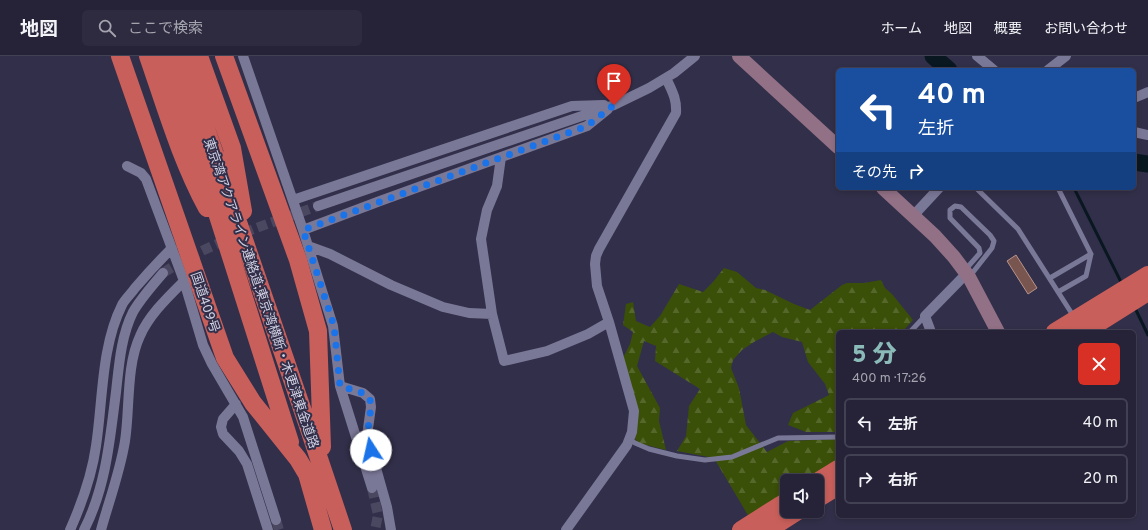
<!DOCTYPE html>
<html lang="ja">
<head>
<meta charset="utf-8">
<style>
  :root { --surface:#262338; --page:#2e2b40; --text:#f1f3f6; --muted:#a4a4ae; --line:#424053; --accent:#8bbbb9 }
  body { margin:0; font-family:Overpass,"Noto Sans JP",sans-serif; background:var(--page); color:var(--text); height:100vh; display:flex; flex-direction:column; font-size:15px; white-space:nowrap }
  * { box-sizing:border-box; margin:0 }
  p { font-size:13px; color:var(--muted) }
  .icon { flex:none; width:22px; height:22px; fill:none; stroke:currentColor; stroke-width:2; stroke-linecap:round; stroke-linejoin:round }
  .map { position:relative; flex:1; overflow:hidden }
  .sheet { position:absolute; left:836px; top:274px; width:300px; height:188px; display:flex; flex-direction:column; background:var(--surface); border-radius:6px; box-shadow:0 2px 6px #0003,0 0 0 1px var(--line) }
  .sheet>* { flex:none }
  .hud { position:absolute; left:836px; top:12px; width:300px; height:122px; border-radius:6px; box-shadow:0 2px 6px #0003,0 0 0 1px var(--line); background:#1a4fa0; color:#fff; overflow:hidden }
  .tools { position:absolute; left:780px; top:418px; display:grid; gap:8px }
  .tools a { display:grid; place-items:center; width:44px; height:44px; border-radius:6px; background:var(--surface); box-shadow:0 2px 6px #0003,0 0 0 1px var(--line); font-size:20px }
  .pin { position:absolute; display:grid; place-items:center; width:34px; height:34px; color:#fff; margin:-41px -17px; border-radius:50% 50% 50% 0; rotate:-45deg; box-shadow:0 0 4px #0007 }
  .pin .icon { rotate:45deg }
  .me { position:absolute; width:44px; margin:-22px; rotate:350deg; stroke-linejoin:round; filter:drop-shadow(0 0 3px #0008) }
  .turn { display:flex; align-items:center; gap:14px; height:84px; padding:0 16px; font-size:18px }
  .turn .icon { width:52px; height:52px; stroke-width:2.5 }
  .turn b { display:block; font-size:28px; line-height:34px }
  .then { display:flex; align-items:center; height:38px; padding:0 16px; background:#0003; gap:8px; font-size:15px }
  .round { display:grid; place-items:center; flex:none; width:42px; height:42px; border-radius:6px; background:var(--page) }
  .overview { display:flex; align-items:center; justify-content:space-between; height:68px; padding:0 16px }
  h1 { font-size:24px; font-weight:800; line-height:30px; color:var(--accent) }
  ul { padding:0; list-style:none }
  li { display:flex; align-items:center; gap:12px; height:50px; margin:0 8px 6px; padding:0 8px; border:2px solid var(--line); border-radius:6px }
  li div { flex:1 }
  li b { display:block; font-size:15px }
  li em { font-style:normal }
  header { display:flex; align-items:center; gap:24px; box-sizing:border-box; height:56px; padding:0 20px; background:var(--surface); border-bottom:1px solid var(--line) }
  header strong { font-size:19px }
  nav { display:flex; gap:22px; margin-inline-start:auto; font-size:14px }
  .search { width:280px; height:36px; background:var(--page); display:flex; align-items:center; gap:10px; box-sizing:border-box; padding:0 14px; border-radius:6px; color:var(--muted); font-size:15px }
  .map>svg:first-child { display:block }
</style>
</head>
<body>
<header>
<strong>地図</strong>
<div class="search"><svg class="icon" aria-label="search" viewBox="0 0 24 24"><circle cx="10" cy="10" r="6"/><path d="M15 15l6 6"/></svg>ここで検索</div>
<nav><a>ホーム</a><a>地図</a><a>概要</a><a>お問い合わせ</a></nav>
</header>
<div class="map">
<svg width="1148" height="474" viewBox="0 0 1148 474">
  <defs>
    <pattern id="forest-firs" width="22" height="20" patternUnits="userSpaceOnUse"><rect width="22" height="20" fill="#3a4f07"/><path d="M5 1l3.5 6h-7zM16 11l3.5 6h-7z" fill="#55672b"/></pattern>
  </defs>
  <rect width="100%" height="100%" fill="#322f4a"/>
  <path fill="url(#forest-firs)" d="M724,212L737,216L756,232L765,234L794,248L810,254L842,229L847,227H864L881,224L885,232L892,238L913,264L902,276H838V376H806L788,369L793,357L829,339L825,328L808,306L802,286L782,281L773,276L754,286L742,294L733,304L731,312L739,332L746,369L767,396L788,385L838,383V406L807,425H787V438L749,461L714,402L677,395L686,380L689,350L700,333L655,305L656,290L644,285L637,310L660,352L659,365L666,394L638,387L634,381L623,302L630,288L633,276L623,269L626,248L633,246L636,265L650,271L660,260L679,228L703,236L713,226Z"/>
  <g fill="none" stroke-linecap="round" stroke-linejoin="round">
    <path stroke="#091820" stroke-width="3" d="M1074,132L1122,228
      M1135,252L1148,279"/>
    <path stroke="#091820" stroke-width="17" d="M933,0L949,14
      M1134,106L1148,108"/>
  </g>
  <path fill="#78554e" stroke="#b9938b" d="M1016,199L1037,232L1028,238L1007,205Z"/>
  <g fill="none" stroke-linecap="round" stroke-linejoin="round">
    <path stroke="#4a4761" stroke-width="10" stroke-dasharray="10 5" stroke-linecap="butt" d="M163,217C210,186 265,169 318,150
      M372,432L378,459L375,474
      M276,464L279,474"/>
    <path stroke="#7a7897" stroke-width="5" d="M976,132L1018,173L1074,261
      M1058,132L1091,198L1086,220L1058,236
      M965,214L980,197L979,192L950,162V154L955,150L961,151L990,179L994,185L992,192L970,220
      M1050,222L1091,198
      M910,276L925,260
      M629,383L635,387L649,393L677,400L705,404L732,401L778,382L838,381"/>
    <path stroke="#7a7897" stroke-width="10" d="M243,0L303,174L333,270L340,330L372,432
      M977,0L994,14
      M1048,14L1066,0
      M1134,42L1148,36
      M1134,76L1148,79
      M501,101L497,130L487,154L481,183L492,258L504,305L547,295L588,278L609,266
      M127,110L141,117L146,123L184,225L203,289L212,308L243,361L276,464
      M293,144L572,50L604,49
      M318,150L614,49L649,32L674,17L695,0
      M913,160L939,132
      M303,174L380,145L587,70L608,53
      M308,190L330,198L391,229L443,251L469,257L492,258
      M931,276L925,260L967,217
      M340,330L363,337L370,343L371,351L367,380L387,451L391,474
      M236,348L223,363L221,371L223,378L239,395L247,408L268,474
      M70,474C82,447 92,419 96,390C103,344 101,291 122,249C125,243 131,238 135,232C147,218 159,205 172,192
      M84,474C106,431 110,383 116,336C119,309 121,280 133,256C141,242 153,229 163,217
      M101,474C109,445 120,416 125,385C130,353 126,310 140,280C149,259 168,241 184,225
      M566,474L627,389L632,376L634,355L609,266L597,230L595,208L596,200L599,193L676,57C677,43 672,35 666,22"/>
    <path stroke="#927085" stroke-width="14" d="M739,0L838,91
      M883,132L935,180L954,201L969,221L998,276"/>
    <path stroke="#c95f5a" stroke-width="18" d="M120,0L225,302L253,347L298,403L307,418L323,474
      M148,0C166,52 181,104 207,152
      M164,0L211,138L290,386
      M181,0L307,367L343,474
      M199,0L232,92L243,155
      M224,0L298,204L318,275L322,391
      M1055,276L1148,219
      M1084,276L1148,236
      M817,426L838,413
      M817,443L838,430
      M741,474L787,445
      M768,474L798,455"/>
  </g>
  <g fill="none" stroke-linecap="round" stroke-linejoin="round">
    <path stroke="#1a73e8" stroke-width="7" stroke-dasharray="0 12.6" d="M371,394L367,380L371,351L370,343L363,337L340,330L334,270L303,174L587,70L614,49"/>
  </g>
  <g text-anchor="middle" stroke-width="4" stroke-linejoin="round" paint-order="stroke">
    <g font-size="13" fill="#d1d0e2" stroke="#322f4a">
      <text transform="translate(262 237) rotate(71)" y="5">東京湾アクアライン連絡道;東京湾横断・木更津東金道路</text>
      <text transform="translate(206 246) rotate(71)" y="5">国道409号</text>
    </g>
  </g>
</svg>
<div class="tools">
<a><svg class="icon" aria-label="sound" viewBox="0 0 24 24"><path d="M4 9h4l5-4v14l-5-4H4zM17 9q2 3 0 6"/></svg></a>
</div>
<div class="pin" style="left:614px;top:49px;background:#d93025"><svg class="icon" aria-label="arrive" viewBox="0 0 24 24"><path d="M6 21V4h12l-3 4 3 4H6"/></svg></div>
<svg class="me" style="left:371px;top:394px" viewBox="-20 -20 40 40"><circle r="19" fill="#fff"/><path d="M0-13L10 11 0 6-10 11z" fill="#1a73e8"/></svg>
<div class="hud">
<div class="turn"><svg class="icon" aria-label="left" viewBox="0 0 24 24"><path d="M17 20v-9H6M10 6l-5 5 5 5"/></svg><div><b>40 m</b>左折</div></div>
<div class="then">その先<svg class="icon" aria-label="right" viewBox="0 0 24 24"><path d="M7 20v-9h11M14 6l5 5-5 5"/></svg></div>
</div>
<section class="sheet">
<div class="overview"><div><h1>5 分</h1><p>400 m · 17:26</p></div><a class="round" style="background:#d93025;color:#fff"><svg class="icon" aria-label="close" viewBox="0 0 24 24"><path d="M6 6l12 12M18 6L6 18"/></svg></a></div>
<ul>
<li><svg class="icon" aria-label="left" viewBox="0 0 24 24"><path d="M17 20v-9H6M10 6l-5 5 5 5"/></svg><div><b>左折</b></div><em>40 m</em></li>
<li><svg class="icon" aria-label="right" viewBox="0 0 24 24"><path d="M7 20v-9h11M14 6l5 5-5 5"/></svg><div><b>右折</b></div><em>20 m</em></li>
</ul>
</section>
</div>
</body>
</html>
